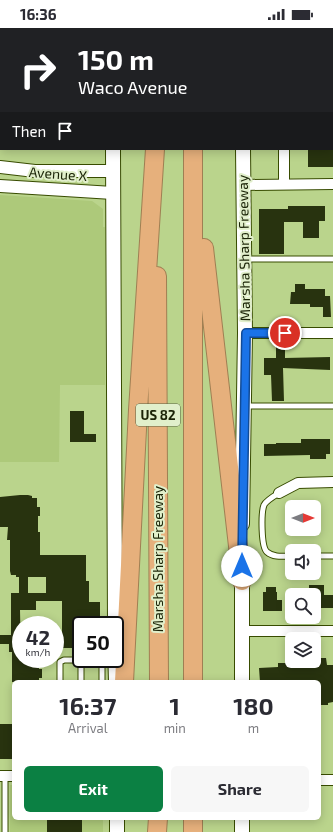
<!DOCTYPE html>
<html lang="en">
<head>
<meta charset="utf-8">
<style>
  :root { --surface:#fff; --page:#f7f7f7; --text:#2b2b33; --muted:#7c7c81; --accent:#0b8043 }
  body { margin:0; font-family:"Exo 2",sans-serif; background:var(--page); color:var(--text); height:100vh; display:flex; flex-direction:column; font-size:15px; white-space:nowrap }
  * { box-sizing:border-box; margin:0 }
  p { font-size:13px; color:var(--muted) }
  .icon { flex:none; width:22px; height:22px; fill:none; stroke:currentColor; stroke-width:2; stroke-linecap:round; stroke-linejoin:round }
  .map { position:relative; flex:1; overflow:hidden }
  .sheet { position:absolute; left:12px; top:652px; width:309px; height:140px; display:flex; flex-direction:column; background:var(--surface); border-radius:6px; box-shadow:0 2px 10px #0003 }
  .sheet>* { flex:none }
  .top-card { position:absolute; left:0px; top:0px; width:333px; height:122px; box-shadow:0 2px 10px #0003; background:#202124; color:#fff; overflow:hidden }
  .needle { width:26px; rotate:90deg }
  .tools { position:absolute; left:285px; top:472px; display:grid; gap:8px }
  .tools a { display:grid; place-items:center; width:36px; height:36px; border-radius:6px; background:var(--surface); box-shadow:0 2px 10px #0003; font-size:20px }
  .speed { position:absolute; left:12px; top:588px; display:flex; gap:8px; font-size:20px; font-weight:700; text-align:center }
  .speed>* { display:grid; place-content:center; width:52px; height:52px; border-radius:50%; background:var(--surface); box-shadow:0 2px 10px #0003; line-height:1 }
  .speed small { font-size:10px; font-weight:400 }
  .speed .limit { border:2px solid #111; border-radius:6px; background:#fff; color:#111 }
  .pin { position:absolute; display:grid; place-items:center; width:34px; height:34px; color:#fff; margin:-17px; border:2px solid #fff; border-radius:50%; box-shadow:0 1px 4px #0007 }
  .me { position:absolute; width:44px; margin:-22px; rotate:0deg; stroke-linejoin:round; filter:drop-shadow(0 0 3px #0008) }
  .turn { display:flex; align-items:center; gap:14px; height:84px; padding:0 12px; font-size:18px }
  .turn .icon { width:52px; height:52px; stroke-width:2.5 }
  .turn b { display:block; font-size:28px; line-height:34px }
  .then { display:flex; align-items:center; height:38px; padding:0 12px; background:#0003; gap:8px; font-size:15px }
  .eta { display:flex; justify-content:space-evenly; align-items:center; height:68px; text-align:center }
  .eta b { font-size:24px; font-weight:700; line-height:28px }
  .button { display:flex; gap:8px; margin-top:auto; padding:8px 12px }
  .button a { flex:1; height:46px; border-radius:6px; background:var(--accent); color:#fff; font-size:16px; font-weight:700; line-height:46px; text-align:center }
  .button a+a { background:var(--page); color:var(--text) }
  .status { display:flex; justify-content:space-between; align-items:center; height:28px; padding:0 20px; background:var(--surface); direction:ltr }
  .status svg { height:11px; fill:currentColor }
  .map>svg:first-child { display:block }
</style>
</head>
<body>
<div class="status"><b>16:36</b><svg viewBox="0 0 49 12"><path d="M0 12V9h3v3zM5 12V6h3v6zM10 12V3h3v9zM15 12V0h3v12zM26 1h20v11H26zM47 4h2v5h-2z"/></svg></div>
<div class="map">
<svg width="333" height="804" viewBox="0 0 333 804">
  <rect width="100%" height="100%" fill="#bad48c"/>
  <path fill="#adc97a" d="M0,167L92,173L103,181V199H105V357H60L59,434H0Z
    M10,757H14V790H103V804H10Z"/>
  <path fill="#28330f" fill-rule="evenodd" d="M308,121H333V139H308Z
    M288,178H325V193H319V210H303V194H284V226H259V181H288Z
    M295,256H305V261H325V268H330L331,289H323V279H310V276H290L291,264H295Z
    M276,319H285V330L330,329V342L283,340L284,373H272L271,347H264V330H276Z
    M70,383H84V406H96V414H70Z
    M301,411H330V426H326V431H310V427L264,428V416H276V415H301Z
    M20,467H28L32,468V470H37V479H40V488H38V504H40V527H86V553H89V574H100V597H81V620H62V573H36V582H20L21,631L38,632L39,641H42V650H39V654H12V624H9V616H0V607H11V565H19V549H16V547H11L10,543V512H7L8,499H0V469ZM28,549H46V565H28Z
    M309,557H324V567H333V580H314V567H309Z
    M266,559H276V564H277V572H282V583H263V564H266Z
    M314,630H326L327,637H333V674L328,675V677H319V654H260L259,640L278,639V635H289V633H314Z
    M0,696H14V731H0Z
    M47,790H82V804H47Z"/>
  <g fill="none" stroke-linecap="round" stroke-linejoin="round">
    <defs>
      <path id="service" d="M332,1H333
        M332,55H333
        M246,231H333
        M244,378H333
        M279,465C274,468 266,473 264,477C261,485 261,519 267,524C274,530 284,528 292,528
        M314,528H333
        M60,654V634L64,632H99L102,634V654
        M81,654V632
        M5,748V804"/>
      <path id="minor" d="M284,0V1
        M284,156V121
        M244,157L333,156
        M245,305H333
        M279,465L298,455L333,454
        M242,603H333
        M0,748H14
        M319,752H333"/>
      <path id="tertiary" d="M0,139L35,143H113
        M0,158L113,165"/>
      <path id="secondary" d="M111,0V1
        M243,0V1
        M113,121L115,597
        M242,496L245,305L243,121
        M242,542V654
        M115,616L116,654
        M117,790V804
        M242,790V804"/>
      <path id="motorway" d="M156,1V0
        M193,1V0
        M193,121V654
        M204,220L242,553
        M157,248L159,654
        M124,654L138,382L155,121
        M193,790V804
        M157,804L158,790"/>
    </defs>
    <use href="#service" stroke="#384c00" stroke-width="7"/>
    <use href="#minor" stroke="#384c00" stroke-width="12"/>
    <use href="#tertiary" stroke="#384c00" stroke-width="14"/>
    <use href="#secondary" stroke="#384c00" stroke-width="16"/>
    <use href="#motorway" stroke="#9f7f53" stroke-width="20"/>
    <use href="#service" stroke="#fff" stroke-width="5"/>
    <use href="#minor" stroke="#fff" stroke-width="10"/>
    <use href="#tertiary" stroke="#fff" stroke-width="12"/>
    <use href="#secondary" stroke="#fff" stroke-width="14"/>
    <use href="#motorway" stroke="#e6b07c" stroke-width="18"/>
  </g>
  <g fill="none" stroke-linecap="round" stroke-linejoin="round">
    <defs>
      <path id="route" d="M242,538L246,305H285"/>
    </defs>
    <use href="#route" stroke="#114b97" stroke-width="10"/>
    <use href="#route" stroke="#1a73e8" stroke-width="7"/>
  </g>
  <g text-anchor="middle" stroke-width="4" stroke-linejoin="round" paint-order="stroke">
    <rect fill="#e1efcb" stroke="#566041" stroke-width="1" x="136" y="376" width="44" height="22" rx="3"/>
    <g font-size="13" font-weight="bold" fill="#1a2306">
      <text x="158" y="392">US 82</text>
    </g>
    <g font-size="14" fill="#1a2306" stroke="#e1efcb">
      <text transform="translate(58 146) rotate(4)" y="5">Avenue X</text>
      <text transform="translate(244 220) rotate(-91)" y="5">Marsha Sharp Freeway</text>
      <text transform="translate(158 531) rotate(-90)" y="5">Marsha Sharp Freeway</text>
    </g>
  </g>
</svg>
<div class="tools">
<a><svg class="needle" viewBox="-14 -14 28 28"><path d="M0-13l5 13h-10z" fill="#e53935"/><path d="M0 13l5-13h-10z" fill="#7c7c81"/></svg></a>
<a><svg class="icon" aria-label="sound" viewBox="0 0 24 24"><path d="M4 9h4l5-4v14l-5-4H4zM17 9q2 3 0 6"/></svg></a>
<a><svg class="icon" aria-label="search" viewBox="0 0 24 24"><circle cx="10" cy="10" r="6"/><path d="M15 15l6 6"/></svg></a>
<a><svg class="icon" aria-label="layers" viewBox="0 0 24 24"><path d="M12 4l9 5-9 5-9-5zM3 14l9 5 9-5"/></svg></a>
</div>
<div class="speed"><div>42<small>km/h</small></div><div class="limit">50</div></div>
<div class="pin" style="left:285px;top:305px;background:#d93025"><svg class="icon" aria-label="arrive" viewBox="0 0 24 24"><path d="M6 21V4h12l-3 4 3 4H6"/></svg></div>
<svg class="me" style="left:242px;top:538px" viewBox="-20 -20 40 40"><circle r="19" fill="#fff"/><path d="M0-13L10 11 0 6-10 11z" fill="#1a73e8"/></svg>
<div class="top-card">
<div class="turn"><svg class="icon" aria-label="right" viewBox="0 0 24 24"><path d="M7 20v-9h11M14 6l5 5-5 5"/></svg><div><b>150 m</b>Waco Avenue</div></div>
<div class="then">Then<svg class="icon" aria-label="arrive" viewBox="0 0 24 24"><path d="M6 21V4h12l-3 4 3 4H6"/></svg></div>
</div>
<section class="sheet">
<div class="eta">
<div><b>16:37</b><p>Arrival</p></div>
<div><b>1</b><p>min</p></div>
<div><b>180</b><p>m</p></div>
</div>
<div class="button"><a>Exit</a><a>Share</a></div>
</section>
</div>
</body>
</html>
